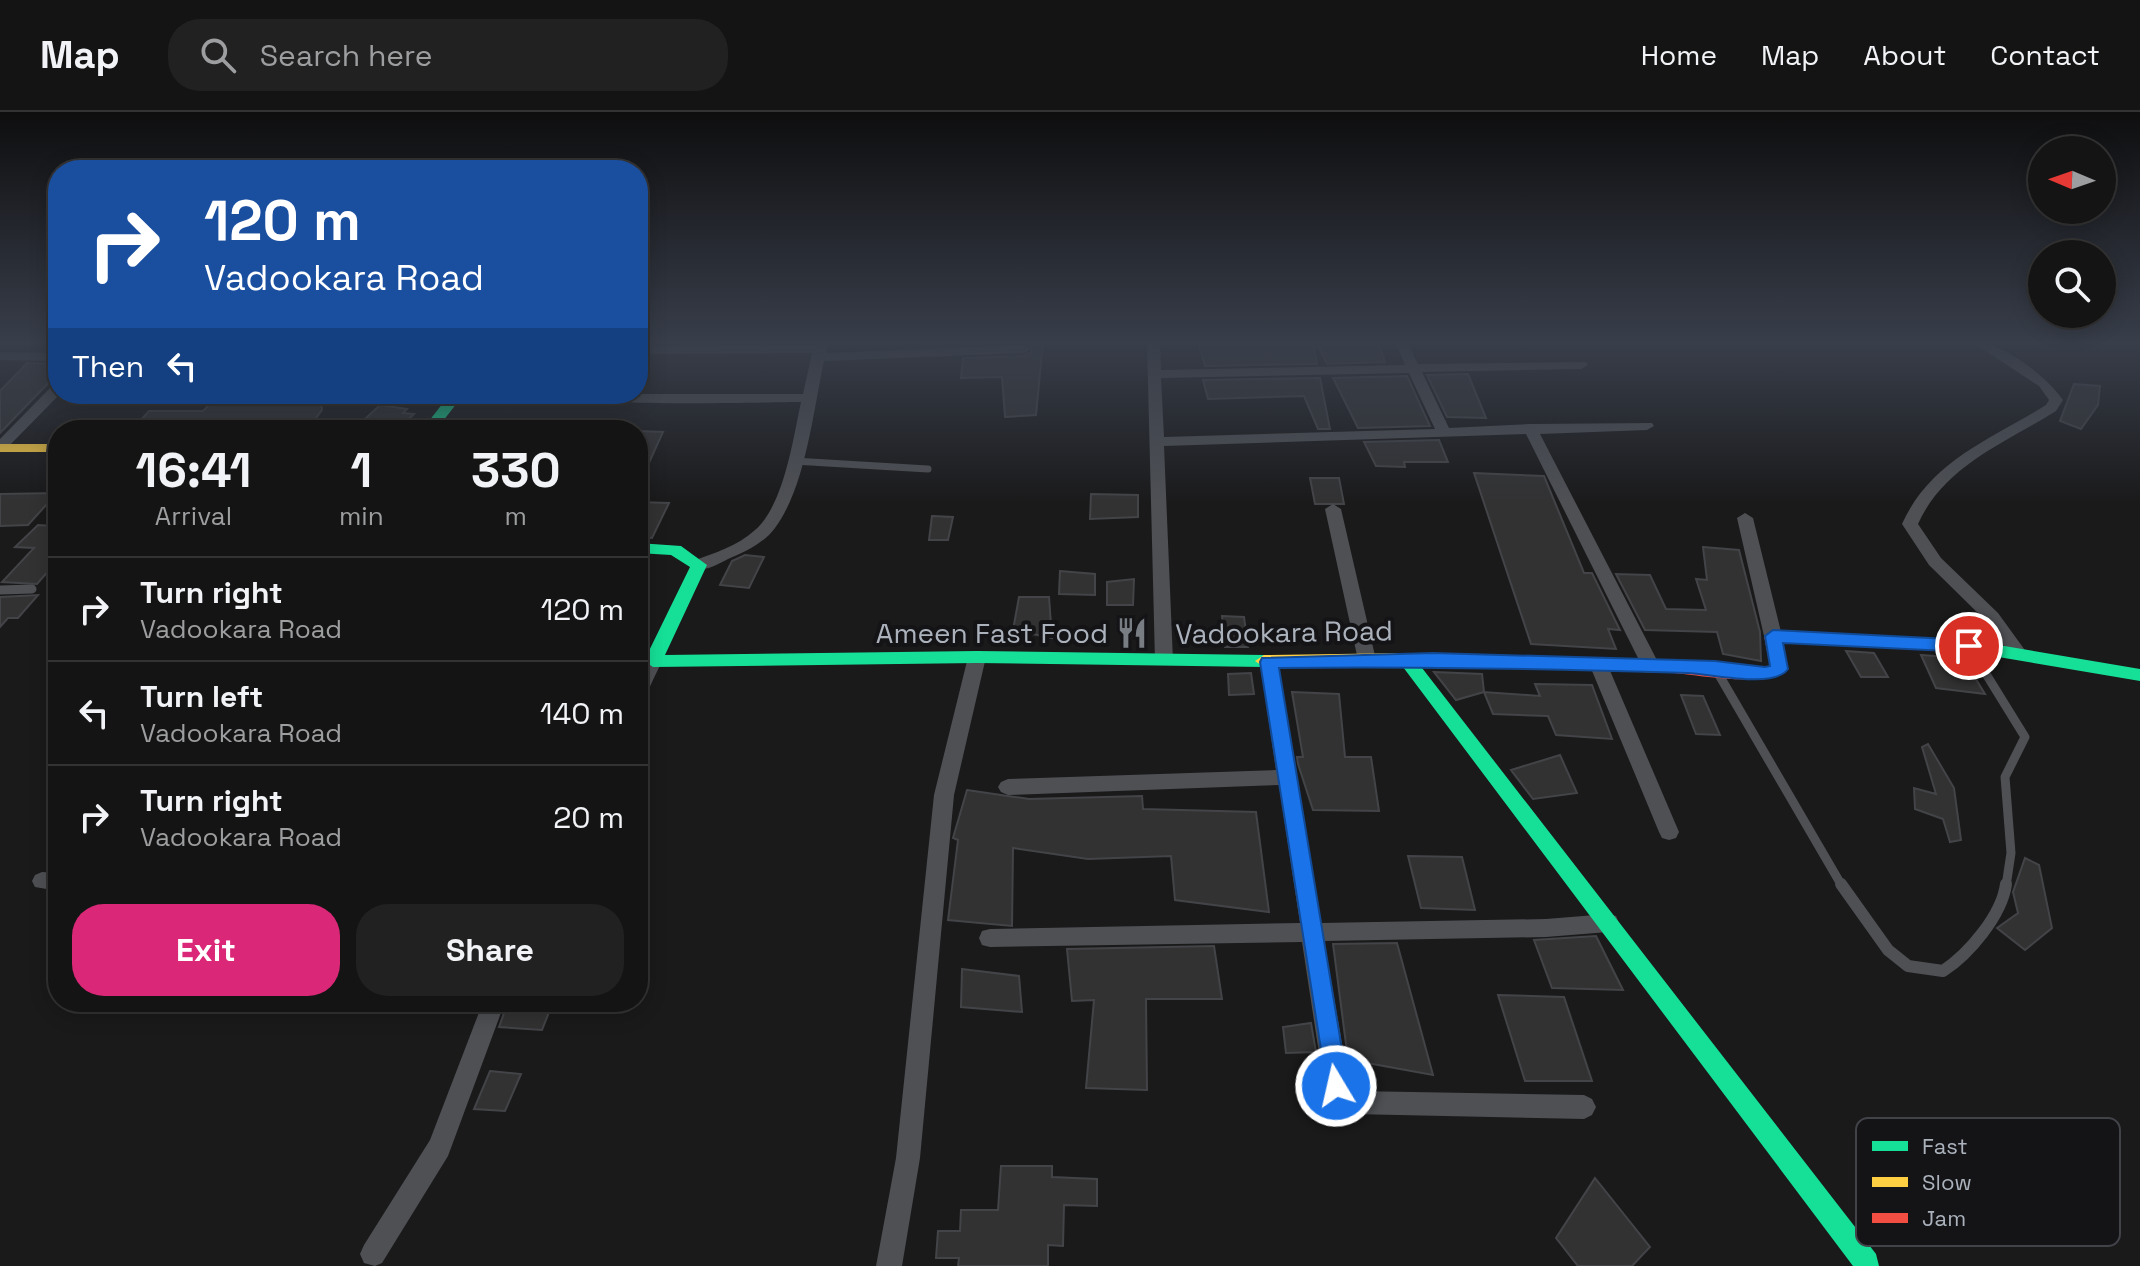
<!DOCTYPE html>
<html lang="en">
<head>
<meta charset="utf-8">
<style>
  :root { --surface:#141414; --page:#212122; --text:#f1f3f6; --muted:#9d9ea0; --line:#333334; --accent:#db2777 }
  body { margin:0; font-family:"Space Grotesk",sans-serif; background:var(--page); color:var(--text); height:100vh; display:flex; flex-direction:column; font-size:30px; white-space:nowrap }
  * { box-sizing:border-box; margin:0 }
  p { font-size:26px; color:var(--muted) }
  .icon { flex:none; width:44px; height:44px; fill:none; stroke:currentColor; stroke-width:2; stroke-linecap:round; stroke-linejoin:round }
  .map { position:relative; flex:1; overflow:hidden }
  .details { position:absolute; left:48px; top:308px; width:600px; height:592px; display:flex; flex-direction:column; background:var(--surface); border-radius:32px; box-shadow:0 4px 20px #0003,0 0 0 2px var(--line) }
  .details>* { flex:none }
  .top-card { position:absolute; left:48px; top:48px; width:600px; height:244px; border-radius:32px; box-shadow:0 4px 20px #0003,0 0 0 2px var(--line); background:#1a4fa0; color:#fff; overflow:hidden }
  .needle { width:52px; rotate:272deg }
  .controls { position:absolute; left:2028px; top:24px; display:grid; gap:16px }
  .controls a { display:grid; place-items:center; width:88px; height:88px; border-radius:50%; background:var(--surface); box-shadow:0 4px 20px #0003,0 0 0 2px var(--line); font-size:40px }
  .pin { position:absolute; display:grid; place-items:center; width:68px; height:68px; color:#fff; margin:-34px; border:4px solid #fff; border-radius:50%; box-shadow:0 2px 8px #0007 }
  .me { position:absolute; width:88px; margin:-44px; rotate:351deg; stroke-linejoin:round; filter:drop-shadow(0 0 6px #0008) }
  .turn { display:flex; align-items:center; gap:28px; height:168px; padding:0 24px; font-size:36px }
  .turn .icon { width:104px; height:104px; stroke-width:2.5 }
  .turn b { display:block; font-size:56px; line-height:68px }
  .then { display:flex; align-items:center; height:76px; padding:0 24px; background:#0003; gap:16px; font-size:30px }
  .eta { display:flex; justify-content:space-evenly; align-items:center; height:136px; text-align:center }
  .eta b { font-size:48px; font-weight:600; line-height:56px }
  .button { display:flex; gap:16px; margin-top:auto; padding:16px 24px }
  .button a { flex:1; height:92px; border-radius:32px; background:var(--accent); color:#fff; font-size:32px; font-weight:600; line-height:92px; text-align:center }
  .button a+a { background:var(--page); color:var(--text) }
  ul { padding:0; list-style:none }
  li { display:flex; align-items:center; gap:24px; height:104px; padding:0 24px; border-top:2px solid var(--line) }
  li div { flex:1 }
  li b { display:block; font-size:30px }
  li em { font-style:normal }
  header { display:flex; align-items:center; gap:48px; box-sizing:border-box; height:112px; padding:0 40px; background:var(--surface); border-bottom:2px solid var(--line) }
  header strong { font-size:38px }
  nav { display:flex; gap:44px; margin-inline-start:auto; font-size:28px }
  .search { width:560px; height:72px; background:var(--page); display:flex; align-items:center; gap:20px; box-sizing:border-box; padding:0 28px; border-radius:32px; color:var(--muted); font-size:30px }
  .map>svg:first-child { display:block }
</style>
</head>
<body>
<header>
<strong>Map</strong>
<div class="search"><svg class="icon" aria-label="search" viewBox="0 0 24 24"><circle cx="10" cy="10" r="6"/><path d="M15 15l6 6"/></svg>Search here</div>
<nav><a>Home</a><a>Map</a><a>About</a><a>Contact</a></nav>
</header>
<div class="map">
<svg width="2140" height="1154" viewBox="0 0 2140 1154">
  <rect width="100%" height="100%" fill="#1a1a1b"/>
  <path fill="#323233" stroke="#434447" stroke-width="2" d="M964,230H1043L1036,303L1005,305L1002,265L961,266L963,246L1024,244L1032,240V234L1024,230Z
    M1198,230H1313L1317,252L1205,254Z
    M1316,230H1378L1385,250L1327,252Z
    M27,251L58,252V261L0,321V279Z
    M1468,262L1486,306L1447,305L1427,263Z
    M1407,264L1430,314L1358,316L1333,266Z
    M1320,266L1330,317H1318L1304,284L1208,287L1203,268Z
    M2074,272L2100,274L2098,293L2081,317L2060,309Z
    M220,282H320L322,298L307,318H132L149,299H203Z
    M380,293L407,297L403,301L414,302L397,318H353Z
    M638,319L663,320L638,375Z
    M1439,328L1448,350H1404L1405,355L1376,354L1364,330Z
    M1474,361L1544,364L1584,461H1592L1620,518L1608,517L1616,537L1531,532Z
    M1310,366H1339L1344,392H1315Z
    M57,381L28,413L0,414V382Z
    M1091,382L1138,383V405L1090,407Z
    M638,390L669,391L652,426L638,425Z
    M932,404L953,405L948,428H929Z
    M58,410V448L37,472L2,470L34,436L15,435L38,413L54,414Z
    M1703,435L1739,438L1760,520L1761,549L1723,542L1717,520L1645,518L1616,462L1650,463L1666,497L1706,498L1696,467L1707,468Z
    M745,443L764,445L749,476L720,473L732,449Z
    M1060,459L1095,462V483L1059,482Z
    M1134,467L1133,493H1107V470Z
    M38,483L18,506H8L0,515V485Z
    M1019,485H1049L1052,526L1013,518Z
    M1222,504L1244,505L1248,535H1225Z
    M1846,539L1874,541L1888,565H1861Z
    M1921,543L1963,546L1985,582L1936,576Z
    M1434,560L1482,562L1484,580L1456,588Z
    M1251,561L1254,582L1229,583L1228,562Z
    M1535,572L1592,573L1612,627L1556,623L1548,604L1493,602L1484,580L1540,584Z
    M1292,580L1339,582L1345,645H1371L1379,699L1313,698L1298,652L1297,645H1303Z
    M1681,583L1703,584L1720,623L1696,622Z
    M1928,632L1954,676L1961,728L1950,730L1943,707L1915,697L1914,676L1936,682L1922,635Z
    M1560,643L1577,681L1533,687L1511,658Z
    M967,678L1029,687L1142,684L1143,697L1256,700L1269,800L1175,788L1171,744L1088,747L1013,736L1012,814L948,808L958,728L953,726Z
    M1408,744L1462,745L1475,798L1421,796Z
    M2025,746L2039,753L2052,816L2025,838L1997,816L2018,801L2013,780Z
    M1596,824L1623,878L1552,876L1534,828Z
    M1397,831L1433,963L1351,948L1347,940L1333,832Z
    M1214,834L1222,887H1146L1147,978L1086,976L1094,888L1072,889L1067,837Z
    M962,857L1019,864L1022,900L961,895Z
    M1498,883L1564,885L1592,969H1525Z
    M508,890H553L542,918L499,915Z
    M1311,911L1316,940L1286,941L1283,915Z
    M490,959L521,962L505,999L474,997Z
    M1001,1054H1052V1065L1097,1067V1094L1064,1093L1063,1134L1048,1133V1154H958L959,1146H936L938,1119H960L961,1098H998Z
    M1595,1066L1650,1135L1632,1154H1578L1556,1126Z"/>
  <g fill="none" stroke-linecap="round" stroke-linejoin="round">
    <path stroke="#4e5054" stroke-width="7" d="M794,349L928,357"/>
    <path stroke="#4e5054" stroke-width="9" d="M0,478L32,477
      M1970,536L2025,625L2005,665L2011,741L2006,774
      M1715,556L1842,774"/>
    <path stroke="#4e5054" stroke-width="12" d="M1841,772L1888,838L1908,854L1943,859C1969,842 2002,803 2006,772"/>
    <path fill="#4e5054" fill-rule="evenodd" d="M816,230H828L826,241L1024,233L1031,237L1024,241L824,249C813,299 806,374 775,416C764,431 745,440 728,447C718,452 705,460 693,457L691,453L693,449C714,441 738,434 755,418C784,393 793,327 801,290C766,290 585,296 567,282H803L812,241L638,242V234L815,233Z
      M1147,230H1160L1161,258L1405,253L1395,230H1407L1418,252L1586,250L1588,253L1581,257L1422,260L1449,316L1530,312L1652,311L1654,314L1647,318L1540,322L1660,554L1657,558L1651,560L1642,554L1526,322L1164,334L1173,549L1170,553H1158L1155,549ZM1409,261L1435,317L1164,325L1161,266Z
      M1972,230C2001,228 2047,265 2063,288L2056,299C2005,331 1944,354 1918,412L1941,446L1998,501L2027,541L2018,547L2012,545L1986,509L1929,453L1902,412C1931,348 1990,328 2046,293L2049,288L2039,274Z
      M0,240L58,241V249L0,248Z
      M58,272L60,282L5,338L0,339V327L53,273Z
      M1333,392L1341,397L1376,548L1367,554L1358,548L1325,397Z
      M1745,401L1753,406L1782,524L1773,530L1764,524L1737,406Z
      M977,539L986,545L954,683L920,1046L902,1154H876L896,1046L934,683L968,545Z
      M653,543L662,549L644,587L638,589V562L647,545Z
      M1269,544L1278,550L1321,811L1546,807L1608,802L1616,804L1619,811L1616,818L1608,820L1546,825L1324,829L1350,976L1355,979L1584,983L1592,987L1596,995L1592,1003L1584,1007L1352,1002C1337,995 1331,989 1324,974L1302,830L990,835L982,833L979,826L982,819L990,817L1300,811L1279,673L1008,683L1001,680L998,675L1001,670L1008,667L1276,658L1260,550Z
      M1599,548L1608,554L1679,720L1676,726L1669,728L1662,726L1659,720L1590,554Z
      M42,760L58,761V779L35,775L32,769L35,763Z
      M483,890H505L448,1044L382,1151L375,1154L364,1151L360,1142L364,1133L430,1028Z"/>
    <path fill="#16e098" fill-rule="evenodd" d="M450,282H464L436,318H422Z
      M638,431L681,434L707,453L665,543L977,539L1264,543L1273,549L1264,555L977,551L653,555L644,549L690,455L671,443L638,441Z
      M1874,523L1969,528L2140,557V569L1969,540L1868,533L1865,529Z
      M1406,541L1412,543L1876,1142L1879,1154H1853L1400,551L1397,547L1400,543Z"/>
    <path fill="#ffcf43" fill-rule="evenodd" d="M0,332H58V340H0Z
      M1406,541L1673,549L1682,555L1673,561L1406,553L1264,555L1255,549L1264,543Z"/>
    <path fill="#f24e42" fill-rule="evenodd" d="M1773,518L1874,523L1883,529L1874,535L1783,531L1788,557C1772,577 1699,563 1673,561L1664,555L1673,549L1766,555L1770,554L1764,524Z"/>
  </g>
  <linearGradient id="sky" x2="0" y2="1"><stop stop-color="#0e0e0f"/><stop offset="0.59" stop-color="#383e4a"/><stop offset="1" stop-color="#383e4a" stop-opacity="0"/></linearGradient>
  <rect width="2140" height="391" fill="url(#sky)"/>
  <path fill="#1a73e8" stroke="#114b97" stroke-width="2" d="M1773,518L1969,528L1978,534L1969,540L1783,531L1788,557C1774,577 1712,562 1688,561C1551,557 1415,554 1279,556L1348,974L1344,982L1336,985L1328,982L1260,550L1262,546L1433,541L1715,549L1765,555L1770,554L1765,524Z"/>
  <defs>
    <symbol id="restaurant-bare" viewBox="-9 -9 18 18"><path d="M-5-6h1v4h1v-4h1v4h1v-4h1v5L-1.5 .5V6h-2V.5L-5-1ZM5-6V6H3V1.5H1.5Q1.5-4 5-6Z" fill="#787d84" stroke="#141417" stroke-width="2.5" paint-order="stroke"/></symbol>
  </defs>
  <g fill-rule="evenodd">
    <use href="#restaurant-bare" x="1110" y="499" width="44" height="44"/>
  </g>
  <g text-anchor="middle" stroke-width="8" stroke-linejoin="round" paint-order="stroke">
    <g font-size="28" fill="#abb2bc" stroke="#141417">
      <text transform="translate(1284 520) rotate(-1)" y="10">Vadookara Road</text>
    </g>
    <g font-size="28" fill="#abb2bc" stroke="#141417" text-anchor="end">
      <text x="1108" y="531">Ameen Fast Food</text>
    </g>
  </g>
  <rect x="1856" y="1006" width="264" height="128" rx="12" fill="#141417" stroke="#414349" stroke-width="2"/>
  <rect x="1872" y="1029" width="36" height="10" fill="#16e098"/>
  <rect x="1872" y="1065" width="36" height="10" fill="#ffcf43"/>
  <rect x="1872" y="1101" width="36" height="10" fill="#f24e42"/>
  <g font-size="22" fill="#abb2bc">
    <text x="1922" y="1042">Fast</text>
    <text x="1922" y="1078">Slow</text>
    <text x="1922" y="1114">Jam</text>
  </g>
</svg>
<div class="controls">
<a><svg class="needle" viewBox="-14 -14 28 28"><path d="M0-13l5 13h-10z" fill="#e53935"/><path d="M0 13l5-13h-10z" fill="#9d9ea0"/></svg></a>
<a><svg class="icon" aria-label="search" viewBox="0 0 24 24"><circle cx="10" cy="10" r="6"/><path d="M15 15l6 6"/></svg></a>
</div>
<div class="pin" style="left:1969px;top:534px;background:#d93025"><svg class="icon" aria-label="arrive" viewBox="0 0 24 24"><path d="M6 21V4h12l-3 4 3 4H6"/></svg></div>
<svg class="me" style="left:1336px;top:974px" viewBox="-20 -20 40 40"><circle r="17" fill="#1a73e8" stroke="#fff" stroke-width="3"/><path d="M0-11L8 9 0 5-8 9z" fill="#fff"/></svg>
<div class="top-card">
<div class="turn"><svg class="icon" aria-label="right" viewBox="0 0 24 24"><path d="M7 20v-9h11M14 6l5 5-5 5"/></svg><div><b>120 m</b>Vadookara Road</div></div>
<div class="then">Then<svg class="icon" aria-label="left" viewBox="0 0 24 24"><path d="M17 20v-9H6M10 6l-5 5 5 5"/></svg></div>
</div>
<section class="details">
<div class="eta">
<div><b>16:41</b><p>Arrival</p></div>
<div><b>1</b><p>min</p></div>
<div><b>330</b><p>m</p></div>
</div>
<ul>
<li><svg class="icon" aria-label="right" viewBox="0 0 24 24"><path d="M7 20v-9h11M14 6l5 5-5 5"/></svg><div><b>Turn right</b><p>Vadookara Road</p></div><em>120 m</em></li>
<li><svg class="icon" aria-label="left" viewBox="0 0 24 24"><path d="M17 20v-9H6M10 6l-5 5 5 5"/></svg><div><b>Turn left</b><p>Vadookara Road</p></div><em>140 m</em></li>
<li><svg class="icon" aria-label="right" viewBox="0 0 24 24"><path d="M7 20v-9h11M14 6l5 5-5 5"/></svg><div><b>Turn right</b><p>Vadookara Road</p></div><em>20 m</em></li>
</ul>
<div class="button"><a>Exit</a><a>Share</a></div>
</section>
</div>
</body>
</html>
